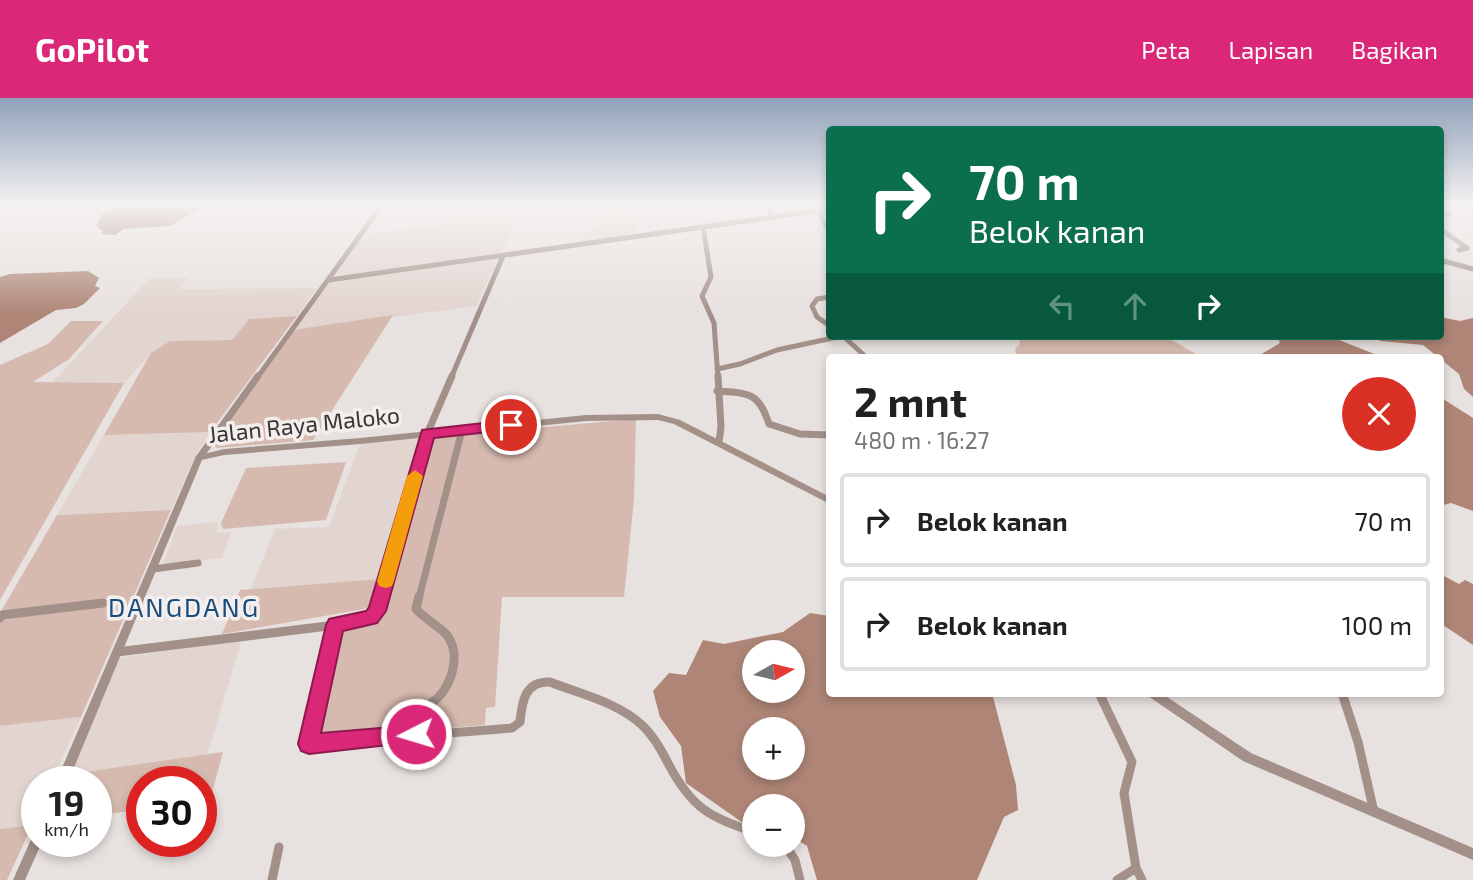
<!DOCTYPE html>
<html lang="id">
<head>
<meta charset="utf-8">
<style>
  :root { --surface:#fff; --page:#f2f2f2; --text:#202124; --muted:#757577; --line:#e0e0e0; --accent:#db2777 }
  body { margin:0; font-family:"Exo 2",sans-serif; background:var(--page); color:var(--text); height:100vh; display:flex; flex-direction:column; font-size:26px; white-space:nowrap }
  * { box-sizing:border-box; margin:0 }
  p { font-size:23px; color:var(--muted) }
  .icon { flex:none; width:38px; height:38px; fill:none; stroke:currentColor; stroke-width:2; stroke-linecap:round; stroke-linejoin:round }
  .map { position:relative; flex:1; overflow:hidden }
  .details { position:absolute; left:826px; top:256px; width:618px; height:343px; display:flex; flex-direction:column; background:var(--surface); border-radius:7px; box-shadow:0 4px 10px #0003 }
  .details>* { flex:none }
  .hud { position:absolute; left:826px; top:28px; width:618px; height:214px; border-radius:7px; box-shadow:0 4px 10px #0003; background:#0b6e4f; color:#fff; overflow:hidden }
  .needle { width:46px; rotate:82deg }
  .fabs { position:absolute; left:742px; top:542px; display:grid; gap:14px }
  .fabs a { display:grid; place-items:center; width:63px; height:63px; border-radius:50%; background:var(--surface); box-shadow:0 4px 10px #0003; font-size:35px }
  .speed { position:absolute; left:21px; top:668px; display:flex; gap:14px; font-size:35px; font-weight:700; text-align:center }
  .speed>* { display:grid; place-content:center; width:91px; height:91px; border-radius:50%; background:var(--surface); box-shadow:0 4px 10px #0003; line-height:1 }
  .speed small { font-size:18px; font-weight:400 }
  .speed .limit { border:10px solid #d22; background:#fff; color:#111 }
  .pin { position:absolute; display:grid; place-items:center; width:60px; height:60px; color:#fff; margin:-30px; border:4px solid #fff; border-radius:50%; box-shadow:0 2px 7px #0007 }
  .me { position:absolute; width:77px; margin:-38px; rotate:265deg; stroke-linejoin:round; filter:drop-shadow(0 0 5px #0008) }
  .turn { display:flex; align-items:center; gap:24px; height:147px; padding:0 28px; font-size:32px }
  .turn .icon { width:91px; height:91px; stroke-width:2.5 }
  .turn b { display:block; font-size:49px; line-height:60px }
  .lanes { display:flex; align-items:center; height:66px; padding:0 28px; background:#0003; justify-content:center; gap:35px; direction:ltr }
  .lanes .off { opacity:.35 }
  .round { display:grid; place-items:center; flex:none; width:74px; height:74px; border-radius:37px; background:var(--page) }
  .head { display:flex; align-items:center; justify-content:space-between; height:119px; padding:0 28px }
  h1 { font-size:42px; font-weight:700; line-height:52px }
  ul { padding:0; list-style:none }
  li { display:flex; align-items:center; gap:21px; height:94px; margin:0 14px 10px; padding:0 14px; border:4px solid var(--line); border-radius:7px }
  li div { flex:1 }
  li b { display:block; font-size:26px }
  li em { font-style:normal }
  header { display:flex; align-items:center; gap:42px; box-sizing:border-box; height:98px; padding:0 35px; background:var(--accent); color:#fff }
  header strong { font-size:33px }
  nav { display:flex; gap:38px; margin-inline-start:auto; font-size:24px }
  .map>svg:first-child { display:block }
</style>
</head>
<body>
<header>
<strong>GoPilot</strong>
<nav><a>Peta</a><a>Lapisan</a><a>Bagikan</a></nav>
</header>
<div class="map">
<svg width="1473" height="782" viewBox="0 0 1473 782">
  <rect width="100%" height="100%" fill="#e7e1df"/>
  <path fill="#e2d4cf" d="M452,107H594L520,116L501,156L344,177L335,174L364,136L439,128Z
    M597,107H632L637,137L583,144L588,132L597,131Z
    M497,160L477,208L293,232L327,185L334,182Z
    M150,180H188L180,191L317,190L297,218L249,221L232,242L170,243L151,255L124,285L51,286Z
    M210,334L196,357L171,412L57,417L104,337Z
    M422,339L379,481L251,491L275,431L329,429L360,346Z
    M217,424L216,435L231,434L222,460L163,467L177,428Z
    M242,541L207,657L71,676L120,560Z
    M81,619L51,684H37V717L32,727L0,731V628Z"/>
  <path fill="#d6bab0" d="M393,217L313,342L217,350L212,346L293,232Z
    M297,218L210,334L104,337L151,255L170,243L232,242L249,221Z
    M71,223H103L69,261L33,284L124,285L0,502V267L48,246Z
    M1018,238H1165L1201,259H1017L1015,251L1020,246Z
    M636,321L634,401L624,499H502L495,609L486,610L485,627L310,642L340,524L378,517L430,339Z
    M346,364L326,422L223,431L221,425L246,370Z
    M171,412L81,619L0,628V515L57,417Z
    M379,481L371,507L364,511L222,536L240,492Z
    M223,654L209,706H201V684H142V712L96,717V684H68L71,676Z
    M32,727L7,782H0V731Z"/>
  <path fill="#ae8576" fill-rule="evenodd" d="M116,107L147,110L166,107H206L170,128L124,131L115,137L101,136L103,133L96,128L103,115Z
    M88,173L99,180L95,188L100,190L84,206L76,210L56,212L0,245V179L10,176Z
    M1440,219L1460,223L1473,220V299L1464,291L1459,276L1423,247L1381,243L1368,238H1440Z
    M1277,238H1329L1382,259H1245L1260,257L1280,245Z
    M1440,299L1473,320V413L1451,405L1440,408Z
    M1440,476L1459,486L1465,482L1473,486V547L1440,525Z
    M810,515L829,518L830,595H992L1016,687L1018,712L1004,719L977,782H817L807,748L793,739V709H754V723L743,725L686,685L681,648L660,619L653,593L669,575L686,577L703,542L724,546L783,534ZM754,555H793V593H754ZM754,632H793V670H754Z"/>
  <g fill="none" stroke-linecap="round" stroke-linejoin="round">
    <path stroke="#a39089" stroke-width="5" d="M768,107L772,119
      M818,113L830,135
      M1440,117L1450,115
      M703,129L711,179L702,198L714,225L718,280
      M1440,131L1467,150L1459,152
      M1440,162L1473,171
      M329,182L830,111
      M830,199L817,201L812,208L817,219L830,228
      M843,238L866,259
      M717,271L740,266L777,252L842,238
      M257,280L382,107
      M451,280L503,158"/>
    <path stroke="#a39089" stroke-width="7" d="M718,278L721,329L719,344
      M717,293C748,295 759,294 769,326L800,336L830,337
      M199,360L258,278
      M153,471L198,465
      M381,500L427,336L452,278
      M419,500L462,332"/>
    <path stroke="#a39089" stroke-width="9" d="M419,498L416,511C425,521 437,527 446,536C463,556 451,593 431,605
      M0,520L2,517L103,505
      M336,527L309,646L512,630L520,624C522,603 525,583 550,584C580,596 617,604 642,627C654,638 662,653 669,667C692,710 709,719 754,734
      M117,554L336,527C360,521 374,525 381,498
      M1099,595L1132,664L1124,695L1136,770L1117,782
      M1342,595L1358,644L1374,714
      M785,747L795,762L800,782
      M1136,770L1142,782
      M272,782L279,749"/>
    <path fill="#a39089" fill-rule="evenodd" d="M658,316L680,322L830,399V406L674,326L658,322L586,323L360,346L224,357L202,362L68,684H56L196,358L224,351L360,340L586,317Z
      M1147,595H1161L1251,655L1473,750V762L1243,663L1148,598Z
      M37,735V744H42L25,782H13L33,737Z"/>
  </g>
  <linearGradient id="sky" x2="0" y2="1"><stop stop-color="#91a1ba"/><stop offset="0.49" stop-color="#f4f2f1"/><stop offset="1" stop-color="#f4f2f1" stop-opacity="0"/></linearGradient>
  <rect width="1473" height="217" fill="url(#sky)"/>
  <path fill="#db2777" stroke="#8e194d" stroke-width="2" d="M511,322L519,327L516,331L434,340L386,513L377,525L343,533L321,635L416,627L423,630L426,636L423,643L309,656L301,653L298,646L326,527L329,521L366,513L369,509L422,332Z"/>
  <path fill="#f59e0b" d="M415,372L423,378L394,483L392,488L386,490L379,488L377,483L407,378Z"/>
  <g text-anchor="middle" stroke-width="7" stroke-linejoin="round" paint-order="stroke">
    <g font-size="23" fill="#373535" stroke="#f4efed">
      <text transform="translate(304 327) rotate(-6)" y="8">Jalan Raya Maloko</text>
    </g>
    <g font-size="26" letter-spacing="2" fill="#174c7e" stroke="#f4efed">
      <text x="184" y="519">DANGDANG</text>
    </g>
  </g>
</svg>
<div class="fabs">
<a><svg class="needle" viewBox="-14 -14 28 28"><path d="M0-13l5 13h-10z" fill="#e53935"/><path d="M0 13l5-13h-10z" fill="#757577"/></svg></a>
<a>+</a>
<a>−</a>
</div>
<div class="speed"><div>19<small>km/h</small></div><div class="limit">30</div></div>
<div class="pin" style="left:511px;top:327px;background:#d93025"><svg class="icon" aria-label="arrive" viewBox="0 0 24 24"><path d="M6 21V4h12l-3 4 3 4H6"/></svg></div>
<svg class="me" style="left:416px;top:636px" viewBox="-20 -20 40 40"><circle r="17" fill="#db2777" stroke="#fff" stroke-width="3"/><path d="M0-11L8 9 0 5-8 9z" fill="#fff"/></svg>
<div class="hud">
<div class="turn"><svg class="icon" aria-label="right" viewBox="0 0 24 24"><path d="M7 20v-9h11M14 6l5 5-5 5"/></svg><div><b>70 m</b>Belok kanan</div></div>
<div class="lanes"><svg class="icon off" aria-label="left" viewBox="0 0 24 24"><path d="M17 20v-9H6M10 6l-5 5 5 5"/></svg><svg class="icon off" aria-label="ahead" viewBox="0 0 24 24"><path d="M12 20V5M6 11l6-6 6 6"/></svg><svg class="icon" aria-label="right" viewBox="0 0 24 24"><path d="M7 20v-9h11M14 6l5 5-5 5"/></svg></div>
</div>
<section class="details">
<div class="head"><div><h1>2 mnt</h1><p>480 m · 16:27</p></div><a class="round" style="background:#d93025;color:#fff"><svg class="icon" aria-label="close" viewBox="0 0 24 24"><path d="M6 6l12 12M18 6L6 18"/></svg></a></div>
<ul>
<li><svg class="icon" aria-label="right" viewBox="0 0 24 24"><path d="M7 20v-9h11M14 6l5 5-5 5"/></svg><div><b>Belok kanan</b></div><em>70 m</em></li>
<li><svg class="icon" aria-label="right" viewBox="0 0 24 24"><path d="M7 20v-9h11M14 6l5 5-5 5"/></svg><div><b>Belok kanan</b></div><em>100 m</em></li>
</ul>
</section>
</div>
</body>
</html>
